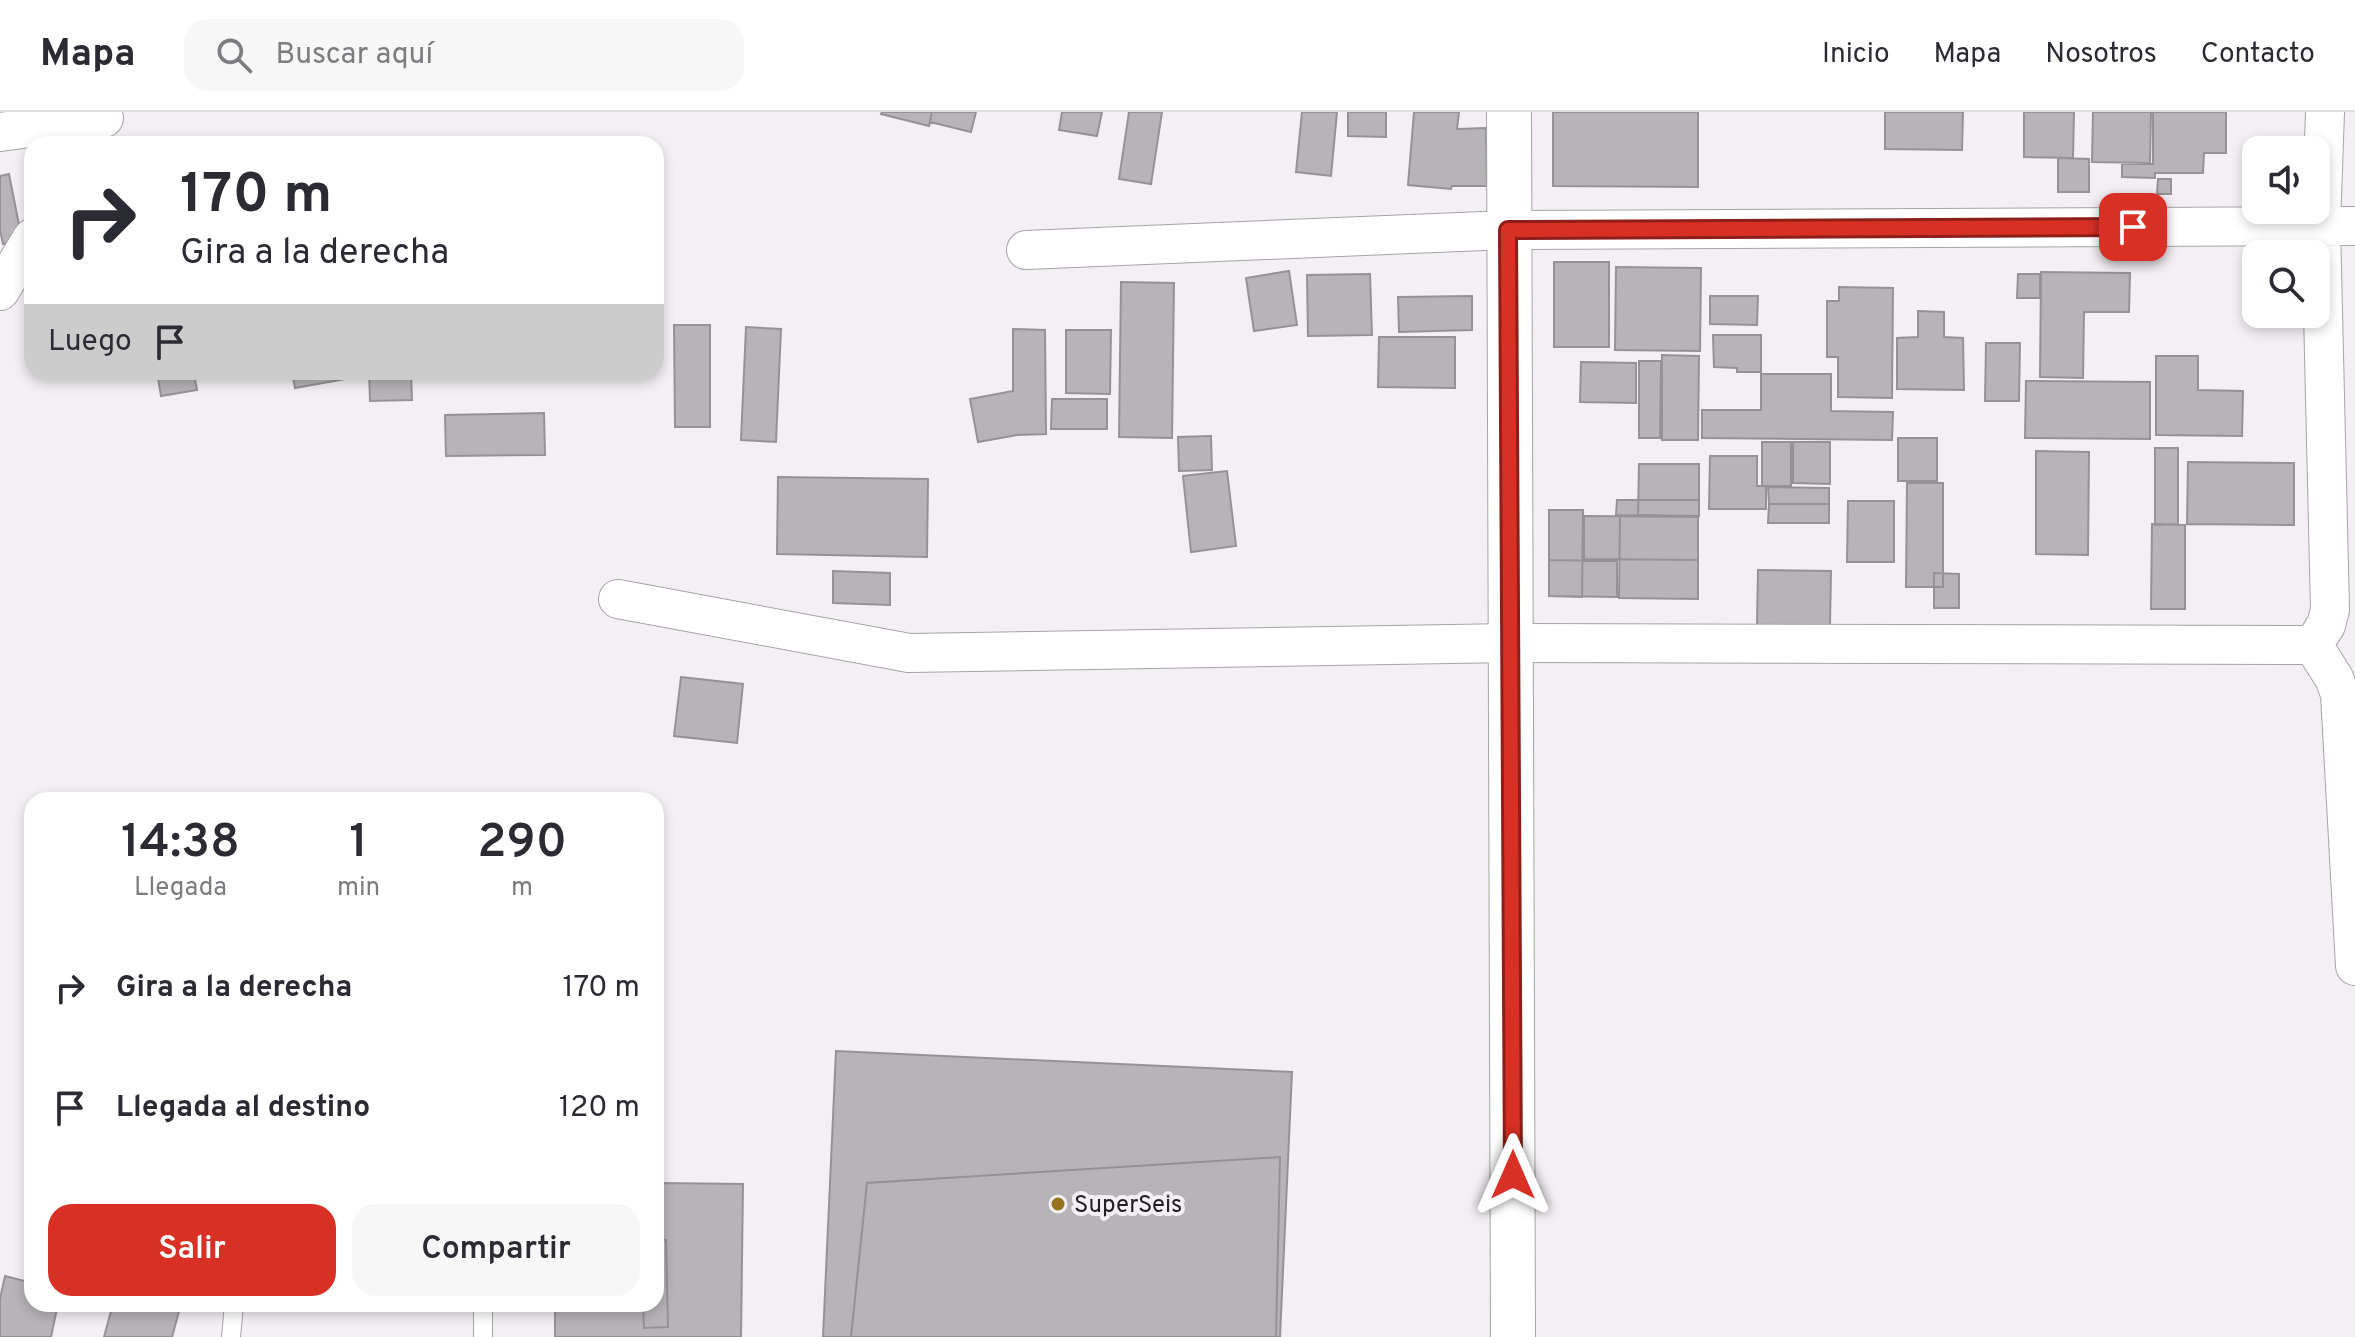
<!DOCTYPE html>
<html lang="es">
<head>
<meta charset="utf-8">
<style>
  :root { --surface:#fff; --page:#f7f7f7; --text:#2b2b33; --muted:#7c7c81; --line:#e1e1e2; --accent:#d93025 }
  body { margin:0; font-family:Overpass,sans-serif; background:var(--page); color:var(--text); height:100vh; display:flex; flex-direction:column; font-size:30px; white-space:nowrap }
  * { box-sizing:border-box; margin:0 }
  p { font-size:26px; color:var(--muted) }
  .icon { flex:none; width:44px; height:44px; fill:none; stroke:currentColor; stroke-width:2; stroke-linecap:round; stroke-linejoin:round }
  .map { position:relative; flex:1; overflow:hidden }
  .drawer { position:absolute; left:24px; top:680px; width:640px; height:520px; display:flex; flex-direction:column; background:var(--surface); border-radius:24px; box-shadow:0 4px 12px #0003 }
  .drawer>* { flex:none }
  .hud { position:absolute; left:24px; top:24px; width:640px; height:244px; border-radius:24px; box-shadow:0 4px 12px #0003; background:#fff; color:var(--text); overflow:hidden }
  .controls { position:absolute; left:2242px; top:24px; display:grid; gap:16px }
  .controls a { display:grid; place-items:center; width:88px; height:88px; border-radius:16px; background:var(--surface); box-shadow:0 4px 12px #0003; font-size:40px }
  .pin { position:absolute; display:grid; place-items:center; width:68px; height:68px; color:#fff; margin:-34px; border-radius:16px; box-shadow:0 4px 12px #0006 }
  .me { position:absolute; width:88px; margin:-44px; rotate:0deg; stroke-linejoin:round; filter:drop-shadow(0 0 6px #0008) }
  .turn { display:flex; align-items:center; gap:28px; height:168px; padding:0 24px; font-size:36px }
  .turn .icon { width:104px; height:104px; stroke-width:2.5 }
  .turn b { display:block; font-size:56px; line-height:68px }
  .then { display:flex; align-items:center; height:76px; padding:0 24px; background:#0003; gap:16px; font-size:30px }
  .eta { display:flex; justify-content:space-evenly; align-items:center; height:136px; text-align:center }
  .eta b { font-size:48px; font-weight:600; line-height:56px }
  .button { display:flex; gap:16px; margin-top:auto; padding:16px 24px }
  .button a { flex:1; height:92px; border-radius:24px; background:var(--accent); color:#fff; font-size:32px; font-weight:600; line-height:92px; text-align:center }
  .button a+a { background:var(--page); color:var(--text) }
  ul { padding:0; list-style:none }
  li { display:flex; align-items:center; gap:24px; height:120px; padding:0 24px }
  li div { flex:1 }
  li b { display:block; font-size:30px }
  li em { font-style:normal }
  header { display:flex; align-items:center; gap:48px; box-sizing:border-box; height:112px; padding:0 40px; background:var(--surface); border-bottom:2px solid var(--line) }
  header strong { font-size:38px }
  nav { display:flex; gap:44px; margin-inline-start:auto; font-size:28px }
  .search { width:560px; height:72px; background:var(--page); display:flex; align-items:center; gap:20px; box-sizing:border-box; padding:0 28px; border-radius:24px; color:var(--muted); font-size:30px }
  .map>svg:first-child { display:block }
</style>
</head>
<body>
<header>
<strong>Mapa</strong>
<div class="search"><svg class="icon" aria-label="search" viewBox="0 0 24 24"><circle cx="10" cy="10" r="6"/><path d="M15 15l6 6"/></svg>Buscar aquí</div>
<nav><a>Inicio</a><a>Mapa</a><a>Nosotros</a><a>Contacto</a></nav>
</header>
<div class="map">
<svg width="2355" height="1225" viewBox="0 0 2355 1225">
  <rect width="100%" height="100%" fill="#f3eff4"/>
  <path fill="#b7b4b8" stroke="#959296" stroke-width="2" d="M882,0H932L929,14L881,2Z
    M932,0H976L971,20L930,10Z
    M1062,0H1102L1097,24L1059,18Z
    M1129,0H1162L1151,72L1119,67Z
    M1302,0H1337L1331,64L1296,60Z
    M1348,0H1386V25L1348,24Z
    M1414,0H1459L1457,17L1486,16L1487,74H1452L1451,77L1408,73Z
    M1553,0H1698V75L1553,74Z
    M1885,0H1963L1962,38L1885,37Z
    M2024,0H2074L2073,46L2024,45Z
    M2093,0H2151L2150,51L2092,50Z
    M2153,0H2226V41H2204L2203,61H2155V66L2122,65V52H2153Z
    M2058,46L2089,47V80H2058Z
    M9,62L22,128L3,132L0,118V64Z
    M2158,67H2171V82H2157Z
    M1554,150H1609V235H1554Z
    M1616,155L1701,156L1700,239L1615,238Z
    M1289,159L1297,213L1254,219L1246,166Z
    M2041,160L2130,161L2129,200H2084L2083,266L2040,265Z
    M1370,162L1372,223L1308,224L1307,163Z
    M2018,162H2040V186H2017Z
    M1121,170L1174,171L1172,326L1119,325Z
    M1839,175L1893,176L1892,286L1838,285V245H1827V189H1839Z
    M1472,184V218L1399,220L1398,185Z
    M1710,184H1758L1757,213L1710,212Z
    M1918,199L1944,200V225L1963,226L1964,278L1897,277V226L1918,225Z
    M674,213H710V315H675Z
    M746,215L781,217L776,330L741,328Z
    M1013,217L1045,218L1046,322L1017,323L978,330L970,287L1013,279Z
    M1066,218H1111L1110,282L1066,281Z
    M1713,223H1761V260H1737V256L1714,255Z
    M1379,225H1455V276L1378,275Z
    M1986,231H2020L2019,289H1985Z
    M1662,243L1699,244L1698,328H1662Z
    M2156,244H2198V278L2243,279L2242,324L2156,323Z
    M1639,249H1661L1660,326H1639Z
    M1581,250L1636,251V291L1580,290Z
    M168,260H225V262L195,267L197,278L161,284L158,266L169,264Z
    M292,260H361L362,264L295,276Z
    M369,260H411L412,288L370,289Z
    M1761,262H1831V299L1893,300L1892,328L1702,326V298H1761Z
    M2026,269L2150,270V327L2025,326Z
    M1052,287H1107V317H1051Z
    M544,301L545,343L446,344L445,303Z
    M1211,324L1212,358L1179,359L1178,325Z
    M1898,326H1937V369H1898Z
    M1762,330H1791V374H1762Z
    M1793,330H1830V372L1793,371Z
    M2155,336H2178V412L2155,413Z
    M2036,339L2089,340L2088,443L2036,442Z
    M1710,344H1757V374H1766V397H1709Z
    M2188,350L2294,351V413L2187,412Z
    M1639,352H1699V404L1638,403Z
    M1227,359L1236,434L1191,440L1183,364Z
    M778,365L928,367L927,445L777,442Z
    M1907,371H1943V475H1906Z
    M1768,375L1829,376V392H1769Z
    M1617,388H1699V404L1616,403Z
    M1848,389H1894V450H1847Z
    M1769,392H1829V411H1768Z
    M1549,398H1583L1582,485L1549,484Z
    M1584,404L1698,405V448L1584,447Z
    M1620,404L1698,405V487L1619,486Z
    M2152,412L2185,413V497H2151Z
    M1549,448L1617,449V485L1549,484Z
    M1758,458L1831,459L1830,514L1757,513Z
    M833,459L890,461V493L833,491Z
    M1934,461L1959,462V496H1934Z
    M681,565L743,572L737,631L674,624Z
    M836,939L1292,960L1280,1225H823Z
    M1280,1045L1276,1225H851L867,1071Z
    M663,1071L743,1072L741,1225H555V1192H643L644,1216L668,1215L666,1128H656V1083H663Z
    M663,1071L743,1072L741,1225H555V1192H656V1083H663Z
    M5,1164L32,1171V1192H58L51,1225H0V1187Z
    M113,1192H181L172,1225H104Z"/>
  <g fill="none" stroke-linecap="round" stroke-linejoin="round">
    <defs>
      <path id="lane" d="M231,1225L234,1192
        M483,1225V1192"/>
      <path id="street" d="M0,20L104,6
        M1026,138L1508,118L2355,114
        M0,179L32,126
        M618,487L909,541L1511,531L2313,533
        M2313,533L2326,513L2330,498L2321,114L2325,0
        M2313,533L2334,566L2340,582L2355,854"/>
      <path id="secondary" d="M1509,0L1513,1225"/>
    </defs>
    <use href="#lane" stroke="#a7a4a8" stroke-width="20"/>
    <use href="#street" stroke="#a7a4a8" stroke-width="40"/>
    <use href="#secondary" stroke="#a7a4a8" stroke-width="46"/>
    <use href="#lane" stroke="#fff" stroke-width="18"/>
    <use href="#street" stroke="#fff" stroke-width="38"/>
    <use href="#secondary" stroke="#fff" stroke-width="44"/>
  </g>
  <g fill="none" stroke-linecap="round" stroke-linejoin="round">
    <defs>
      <path id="route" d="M1513,1063L1508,118L2133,115"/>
    </defs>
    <use href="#route" stroke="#8d1f18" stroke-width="20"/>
    <use href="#route" stroke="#d93025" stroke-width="14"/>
  </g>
  <circle fill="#97731d" stroke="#f3eff4" stroke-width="3" cx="1058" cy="1092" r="8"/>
  <g text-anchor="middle" stroke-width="8" stroke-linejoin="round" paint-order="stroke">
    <g font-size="24" fill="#212021" stroke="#f3eff4" text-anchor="start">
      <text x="1074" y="1100">SuperSeis</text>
    </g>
  </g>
</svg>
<div class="controls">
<a><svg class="icon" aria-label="sound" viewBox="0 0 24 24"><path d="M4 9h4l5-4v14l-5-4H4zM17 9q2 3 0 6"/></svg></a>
<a><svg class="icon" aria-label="search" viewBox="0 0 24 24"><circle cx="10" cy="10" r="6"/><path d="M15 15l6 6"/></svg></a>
</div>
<div class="pin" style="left:2133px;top:115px;background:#d93025"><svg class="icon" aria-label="arrive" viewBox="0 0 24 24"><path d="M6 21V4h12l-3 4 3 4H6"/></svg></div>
<svg class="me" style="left:1513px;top:1063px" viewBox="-20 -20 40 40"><path d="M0-17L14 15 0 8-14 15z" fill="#d93025" stroke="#fff" stroke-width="4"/></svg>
<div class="hud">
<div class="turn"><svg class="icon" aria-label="right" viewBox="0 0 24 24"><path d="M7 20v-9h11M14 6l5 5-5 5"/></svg><div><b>170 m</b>Gira a la derecha</div></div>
<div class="then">Luego<svg class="icon" aria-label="arrive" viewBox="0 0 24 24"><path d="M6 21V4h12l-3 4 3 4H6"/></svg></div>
</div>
<section class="drawer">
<div class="eta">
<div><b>14:38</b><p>Llegada</p></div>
<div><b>1</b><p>min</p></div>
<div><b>290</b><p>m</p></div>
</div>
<ul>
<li><svg class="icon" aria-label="right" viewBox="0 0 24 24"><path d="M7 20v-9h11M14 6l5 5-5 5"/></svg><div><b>Gira a la derecha</b></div><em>170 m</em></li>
<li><svg class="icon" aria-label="arrive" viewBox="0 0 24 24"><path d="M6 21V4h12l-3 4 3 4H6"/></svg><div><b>Llegada al destino</b></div><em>120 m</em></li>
</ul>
<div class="button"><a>Salir</a><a>Compartir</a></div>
</section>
</div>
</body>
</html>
